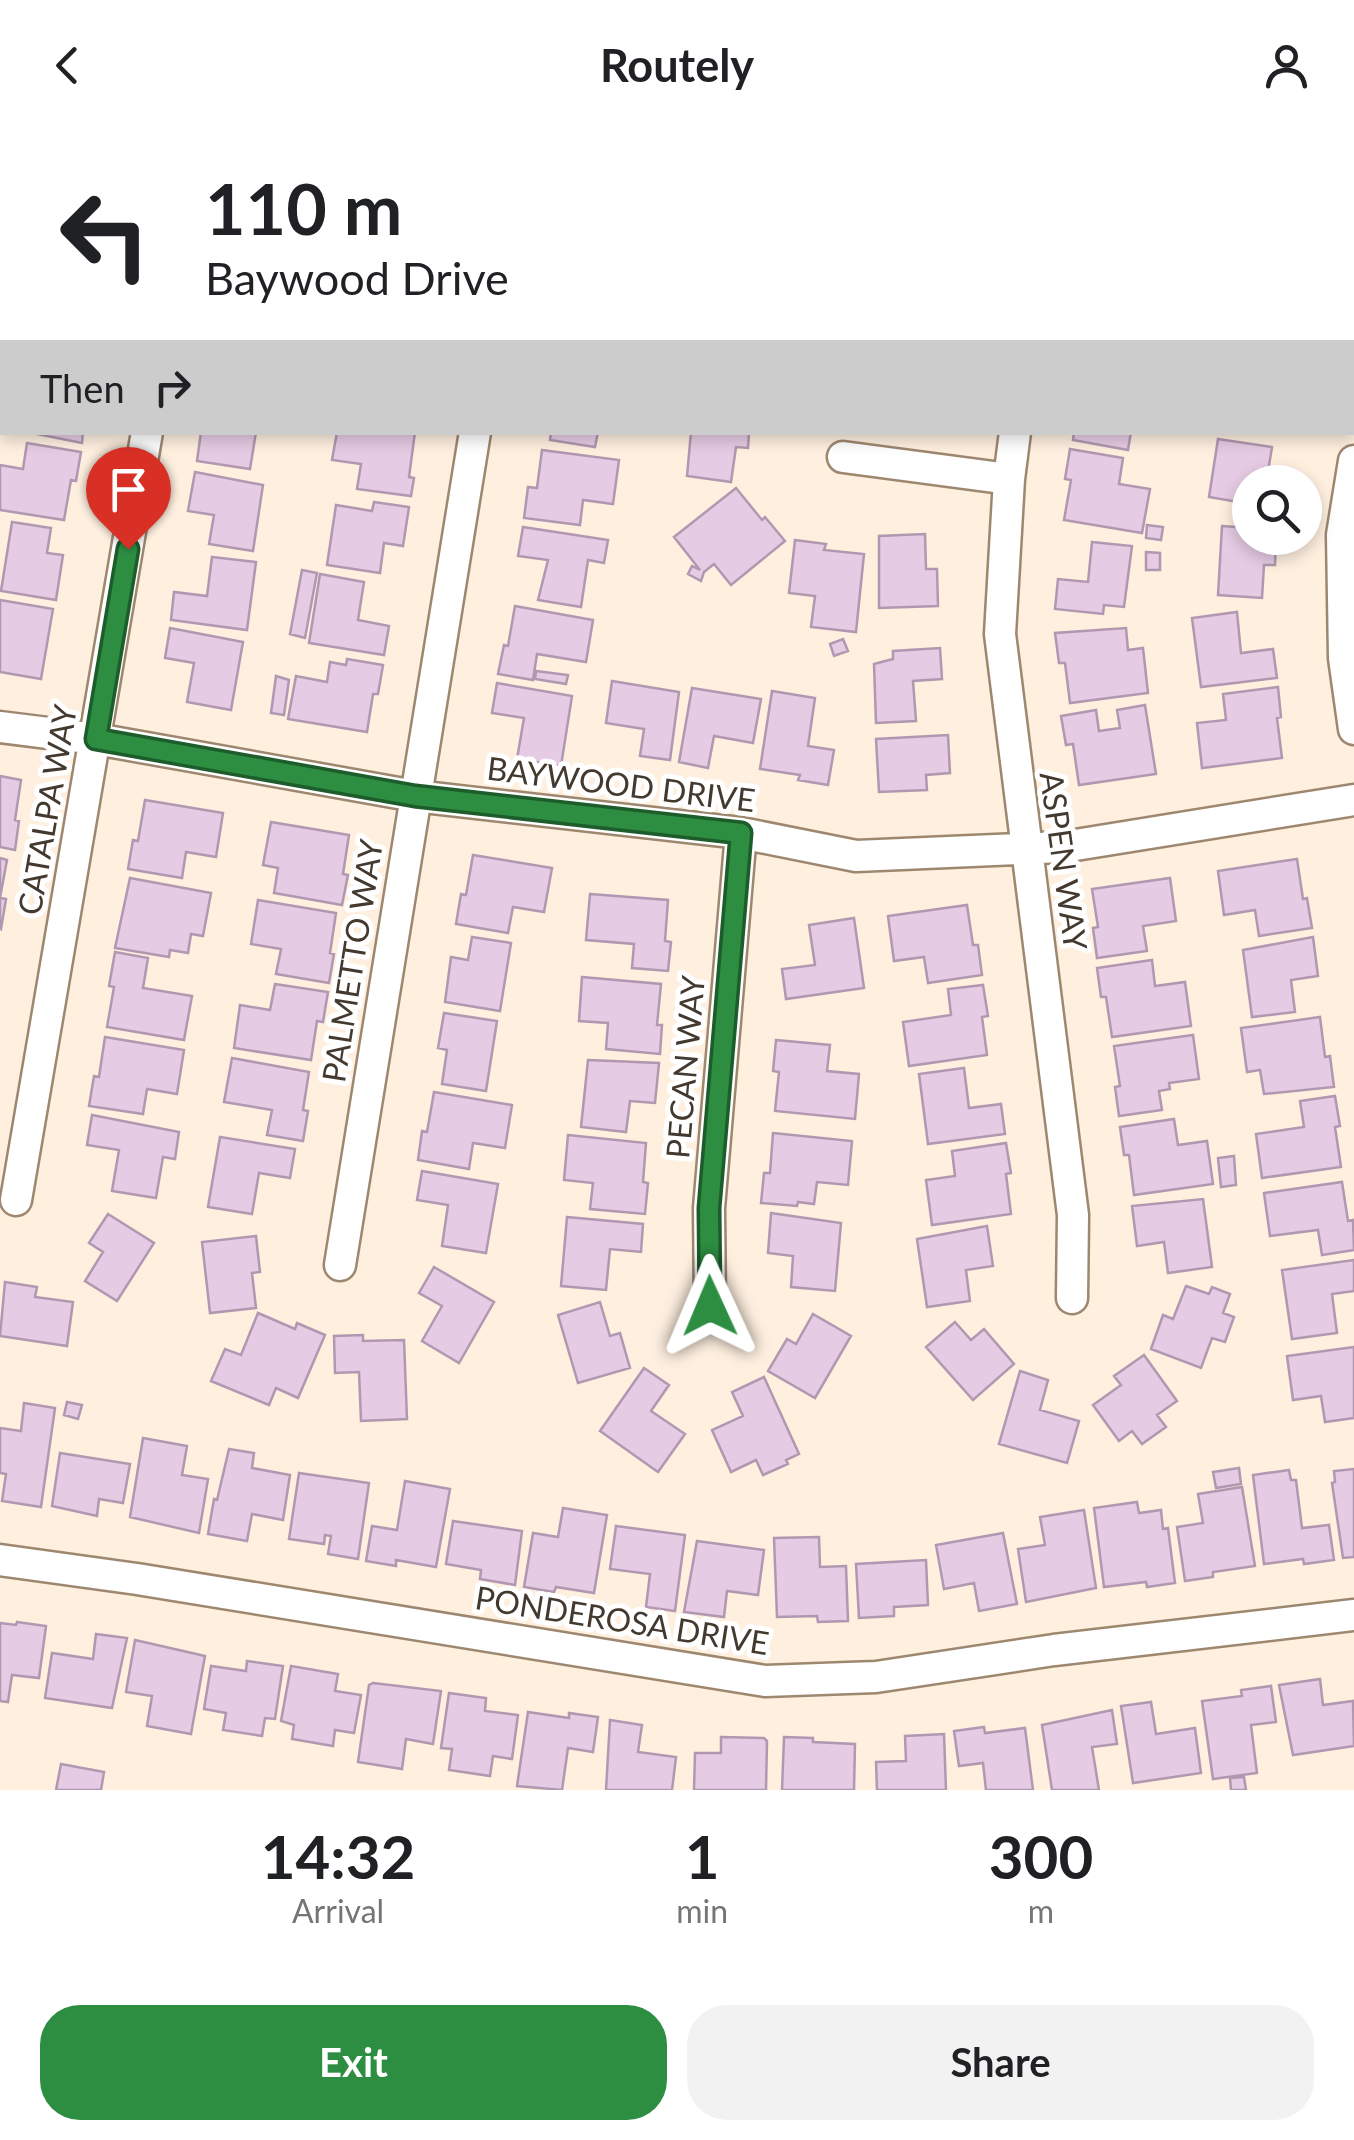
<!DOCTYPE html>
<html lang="en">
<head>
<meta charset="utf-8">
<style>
  :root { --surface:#fff; --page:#f2f2f2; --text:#202124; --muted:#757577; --accent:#2d8e42 }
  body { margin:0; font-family:Lato,sans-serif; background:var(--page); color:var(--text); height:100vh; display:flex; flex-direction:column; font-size:38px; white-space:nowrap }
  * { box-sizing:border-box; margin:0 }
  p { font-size:32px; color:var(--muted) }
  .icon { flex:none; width:55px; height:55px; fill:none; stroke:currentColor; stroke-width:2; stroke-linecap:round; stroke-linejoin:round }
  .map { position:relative; height:1660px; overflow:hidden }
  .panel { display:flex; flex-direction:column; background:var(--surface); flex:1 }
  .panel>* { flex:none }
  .guide { position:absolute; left:0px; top:0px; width:1355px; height:305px; box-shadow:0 5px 15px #0003; background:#fff; color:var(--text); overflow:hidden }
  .controls { position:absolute; left:1232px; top:335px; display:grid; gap:20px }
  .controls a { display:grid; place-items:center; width:90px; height:90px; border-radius:50%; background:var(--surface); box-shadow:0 5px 15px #0003; font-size:50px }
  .pin { position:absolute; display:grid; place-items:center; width:85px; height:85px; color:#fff; margin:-102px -42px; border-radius:50% 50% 50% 0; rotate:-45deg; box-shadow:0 0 10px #0007 }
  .pin .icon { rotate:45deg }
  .me { position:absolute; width:110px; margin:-55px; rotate:359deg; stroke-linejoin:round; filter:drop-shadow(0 0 8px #0008) }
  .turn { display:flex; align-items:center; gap:35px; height:210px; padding:0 40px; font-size:45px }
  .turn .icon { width:130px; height:130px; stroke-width:2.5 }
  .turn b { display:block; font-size:70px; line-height:85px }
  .then { display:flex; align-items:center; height:95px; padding:0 40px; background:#0003; gap:20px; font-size:38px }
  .eta { display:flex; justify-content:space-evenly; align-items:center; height:170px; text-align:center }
  .eta b { font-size:60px; font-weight:700; line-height:70px }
  .action { display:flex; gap:20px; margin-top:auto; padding:20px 40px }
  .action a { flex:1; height:115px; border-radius:40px; background:var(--accent); color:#fff; font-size:40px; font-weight:700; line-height:115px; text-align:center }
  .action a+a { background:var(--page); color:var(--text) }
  header { display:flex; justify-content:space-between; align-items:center; height:130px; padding:0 40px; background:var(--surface); font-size:45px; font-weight:700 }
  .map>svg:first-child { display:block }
</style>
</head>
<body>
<header><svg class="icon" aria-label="back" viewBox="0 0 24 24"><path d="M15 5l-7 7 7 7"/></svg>Routely<svg class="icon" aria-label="person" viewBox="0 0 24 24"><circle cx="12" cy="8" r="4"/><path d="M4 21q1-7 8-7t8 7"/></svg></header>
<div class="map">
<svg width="1354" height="1660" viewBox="0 0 1354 1660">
  <rect width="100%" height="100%" fill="#feefdf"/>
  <path fill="#e5cbe3" stroke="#b198b0" stroke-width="2.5" d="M251,0H322L251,2Z
    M387,0H467L386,2Z
    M1258,0H1313L1327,2H1257Z
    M27,302H83L82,313Z
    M201,302H256L250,339L197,331Z
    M337,302H415L409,347L414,348L411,366L357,359L361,334L332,330Z
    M551,302H598L595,317L550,310Z
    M691,302H749L748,318L736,317L731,352L687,346Z
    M1074,302H1131L1128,320L1073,310Z
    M1218,309L1272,317L1267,348L1284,352H1250V386L1243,384L1244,373L1209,367Z
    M27,313L81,322L76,351L71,350L64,390L0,380V335L23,339Z
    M1070,319L1123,328L1119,354L1150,359L1142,403L1064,390L1071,350L1065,349Z
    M542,320L619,330L613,374L583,370L580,395L524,388L528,357L537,358Z
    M195,342L263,355L253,421L209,414L214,385L188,381Z
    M736,358L762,390L765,387L785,411L731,455L714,434L704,442L701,451L688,444L692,436L700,440L674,407Z
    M374,372L409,377L403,416L384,413L380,443L327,435L336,375L372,381Z
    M12,392L51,398L47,423L63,425L56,470L1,461Z
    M1147,395L1163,397L1161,410L1146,408Z
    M1222,396L1250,398V408H1276L1275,435H1264L1262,468L1218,465Z
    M523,397L608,410L604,433L588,430L581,477L538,470L548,430L518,426Z
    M925,404L926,439H937L938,476L879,478V406Z
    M795,410L826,414L824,420L864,424L856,502L811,497L815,466L789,463Z
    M1092,412L1132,416L1124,477L1104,475L1103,484L1055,479L1058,449L1088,452Z
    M1146,422L1160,423V440H1146Z
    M212,427L256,432L247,500L171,490L174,462L207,466Z
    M302,440L317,443L305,508L290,504Z
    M320,444L364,452L358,490L389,496L384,525L309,513Z
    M0,470L53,479L41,549L0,542Z
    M515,476L593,490L586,532L537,524L533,550L498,544L504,515L508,516Z
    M1237,482L1241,523L1273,519L1277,548L1201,557L1192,488Z
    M170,498L243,512L231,580L187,572L194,533L165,528Z
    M1126,498L1128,520L1143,518L1148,563L1070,573L1065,533H1059L1055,503Z
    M843,509L848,521L834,526L830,514Z
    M940,518L942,549L913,551L916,591L876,593L874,534L893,529V521Z
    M347,529L383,535L378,564H373L367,602L288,589L296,546L327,552L330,532L346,535Z
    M536,541L568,545L566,554L535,549Z
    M276,546L289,550L284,585L271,583Z
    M612,551L679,562L670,630L640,626L644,599L606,593Z
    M497,553L572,566L561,636L517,629L524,588L492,583Z
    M1278,557L1281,587L1277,588L1282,628L1202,638L1197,593L1226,590L1223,564Z
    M692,558L761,569L753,613L714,606L708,638L679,632Z
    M772,561L815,568L808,616L834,620L828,655L798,650L800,645L760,639Z
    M1145,575L1156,644L1079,655L1073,614L1066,615L1061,586L1096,580L1099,601L1120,598L1117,580Z
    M948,605L950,643L926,645L927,660L879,662L876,609Z
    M0,646L21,650L15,690L19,691L15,720L0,717Z
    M145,670L223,683L216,727L186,722L182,748L128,739L133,710L138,711Z
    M271,692L349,705L343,744L348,745L342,775L274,763L278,738L263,735Z
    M473,725L552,738L544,782L513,777L508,803L456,794L461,764L466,765Z
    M0,728L7,730L0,768L6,769L1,799L0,798Z
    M1297,729L1303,769L1307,768L1312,798L1259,806L1255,780L1224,785L1218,741Z
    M130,748L211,763L203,806L191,804L188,823L170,820L169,827L115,818Z
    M1170,748L1176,791L1143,796L1147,821L1097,828L1093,798L1098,797L1092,759Z
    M590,764L668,770L665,811L671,812L668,841L632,838L634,814L586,810Z
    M258,770L336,783L330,823L334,824L329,853L276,844L281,819L251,814Z
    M967,775L973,815H978L982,845L928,853L924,827L894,831L888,786Z
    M854,788L864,858L786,869L782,839L815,835L809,795Z
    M472,807L511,813L500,881L445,872L451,827L468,830Z
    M1313,807L1318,846L1291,850L1295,882L1252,887L1243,820Z
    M115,822L148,828L143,858L192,866L184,910L107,897L114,857L109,856Z
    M1152,830L1155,856L1185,852L1191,896L1112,907L1106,867H1101L1097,838Z
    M582,847L661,854L657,895H662L660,924L606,919L608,893L579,891Z
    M275,854L328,862L323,892L317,891L311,930L234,918L240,875L270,880Z
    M983,855L988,886L982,887L987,925L909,936L903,892L951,885L948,859Z
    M444,883L497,891L486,961L442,954L447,920L438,918Z
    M1320,887L1325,927L1330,926L1334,957L1264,964L1260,940L1247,942L1241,898Z
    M1193,905L1199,949L1169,953L1170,959L1159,961L1162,980L1119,986L1115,957L1120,956L1114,916Z
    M105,907L184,920L177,964L147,959L143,984L89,976L94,946L99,947Z
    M776,910L830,915L827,941L859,944L855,989L775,981L779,942L773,941Z
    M232,928L309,942L303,980L308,981L303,1011L267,1005L272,980L224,972Z
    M588,930L659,933L655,973L630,971L626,1002L581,997Z
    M964,938L969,978L1001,974L1005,1004L928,1014L919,944Z
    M434,962L512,975L505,1018L473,1013L469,1039L418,1030L422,1001L427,1002Z
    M1335,966L1340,996L1335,997L1341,1037L1262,1048L1256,1004L1304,997L1300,971Z
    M92,985L179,1002L175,1029L163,1027L156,1068L112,1061L119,1020L87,1015Z
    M1174,989L1178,1015L1207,1011L1213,1054L1134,1065L1129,1025H1124L1120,997Z
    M773,1003L852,1011L848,1055L817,1052L814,1074L798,1072L797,1076L761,1073L764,1043H770Z
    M568,1005L646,1013L643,1052L648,1053L645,1084L590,1079L593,1053L564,1050Z
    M220,1007L295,1019L290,1048L259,1043L252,1084L208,1077Z
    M1006,1013L1011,1043L1006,1044L1011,1084L932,1095L926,1050L955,1046L952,1021Z
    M1234,1026L1236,1055L1221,1057L1218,1028Z
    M422,1041L498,1054L486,1123L442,1116L448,1075L417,1070Z
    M1342,1052L1348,1091L1353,1090L1354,1120L1322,1125L1318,1100L1270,1106L1264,1063Z
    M1203,1069L1212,1137L1168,1143L1164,1112L1137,1116L1132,1076Z
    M771,1083L841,1093L835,1161L791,1157L793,1126L768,1123Z
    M108,1084L154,1113L117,1171L85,1151L103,1122L89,1113Z
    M567,1087L643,1094L641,1122L610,1119L606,1160L561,1156Z
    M987,1096L993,1136L966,1140L970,1171L927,1177L917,1109Z
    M256,1106L260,1142L252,1143L256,1178L210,1183L202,1112Z
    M1354,1130V1161L1332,1164L1337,1203L1292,1209L1282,1140Z
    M434,1137L494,1172L459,1233L422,1211L442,1176L419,1163Z
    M5,1152L37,1157L35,1167L73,1172L67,1216L0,1206Z
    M1186,1156L1209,1164L1212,1157L1230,1164L1223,1183L1234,1187L1225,1212L1212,1208L1201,1238L1151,1219L1163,1185L1173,1189Z
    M600,1172L610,1206L620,1203L630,1238L578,1253L558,1185Z
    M258,1183L295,1199L297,1193L325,1205L298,1268L276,1258L269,1275L211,1251L225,1219L241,1225Z
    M813,1184L851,1206L815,1268L768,1241L787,1209L796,1214Z
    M955,1192L971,1210L984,1199L1014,1234L973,1270L926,1217Z
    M363,1205V1211L404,1210L407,1289L361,1291L359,1242L335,1243L334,1206Z
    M1354,1217V1288L1325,1292L1321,1266L1293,1270L1287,1226Z
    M1144,1225L1177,1271L1157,1285L1166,1297L1142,1314L1132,1301L1119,1311L1093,1275L1121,1255L1114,1246Z
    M644,1238L669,1255L651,1281L685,1304L658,1342L600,1301Z
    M1020,1241L1048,1250L1040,1280L1079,1291L1067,1333L999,1314Z
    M764,1247L799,1324L786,1330L788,1334L763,1345L756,1330L731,1342L712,1300L743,1286L732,1262Z
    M67,1272L82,1275L78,1289L64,1285Z
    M24,1273L55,1278L41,1377L2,1371L6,1344L0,1343V1298L21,1301Z
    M143,1308L187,1316L182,1345L208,1349L199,1403L130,1387Z
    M229,1319L254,1323L252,1338L290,1345L283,1390L252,1384L247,1411L208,1404L214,1369L217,1370Z
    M60,1323L130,1334L123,1373L99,1369L97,1386L52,1376Z
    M1239,1338L1241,1354L1216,1358L1213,1342Z
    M1354,1339V1427L1343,1428L1332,1353L1335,1352L1334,1341Z
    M1289,1340L1291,1350H1296L1302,1398L1329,1395L1334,1430L1304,1434L1303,1429L1264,1434L1253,1345Z
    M299,1343L369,1353L358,1429L328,1424L331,1406L325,1405L324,1414L289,1409Z
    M405,1351L450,1359L436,1437L396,1430V1436L366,1431L372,1396L397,1400Z
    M1242,1357L1255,1436L1213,1442V1447L1185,1451L1177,1397L1203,1393L1198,1364Z
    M1137,1372L1139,1383L1161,1380L1163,1399L1168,1398L1175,1453L1147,1457L1146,1452L1104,1457L1094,1378Z
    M563,1378L607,1385L594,1463L556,1457L554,1462L524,1457L533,1403L558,1407Z
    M1084,1380L1096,1458L1026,1472L1018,1419L1045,1415L1040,1387Z
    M453,1391L522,1401L515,1455L480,1449L481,1440L446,1434Z
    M616,1396L685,1405L675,1481L646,1477L650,1444L610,1439Z
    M1003,1403L1017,1474L979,1481L974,1453L944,1459L936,1415Z
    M819,1407L820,1437L846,1436L848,1491L818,1492L817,1486L777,1487L774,1408Z
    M697,1411L764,1420L758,1465L727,1461L724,1487L684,1482Z
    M926,1430L928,1475L894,1477V1486L859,1488L856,1434Z
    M17,1492L46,1496L39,1548L12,1545L8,1572L0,1571V1493L16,1495Z
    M96,1504L127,1508L112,1578L45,1568L52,1523L93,1529Z
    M135,1510L205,1526L191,1604L147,1596L152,1566L126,1562Z
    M247,1531L283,1536L275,1589L265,1588L262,1606L223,1600L226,1583L204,1579L211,1536L246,1541Z
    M291,1536L338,1544L335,1561L361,1565L354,1603L335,1600L333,1616L292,1609L294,1595L281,1591Z
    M1320,1549L1323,1575L1353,1571L1354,1616L1293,1625L1279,1555Z
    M373,1553L441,1561L433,1614L406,1609L402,1639L358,1632L369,1555Z
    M1271,1556L1276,1592L1251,1595L1257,1643L1213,1649L1202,1571L1242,1566L1241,1560Z
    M449,1563L486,1568L485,1581L518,1585L512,1629L493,1626L490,1646L449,1640L452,1619L441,1618Z
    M1151,1572L1156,1604L1195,1598L1201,1643L1133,1653L1121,1576Z
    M1112,1580L1117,1614L1092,1617L1099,1660H1052L1042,1595Z
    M528,1582L569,1588V1583L598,1587L593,1622L568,1618L562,1660L517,1656Z
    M610,1590L642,1595L638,1622L676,1627L672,1660H606Z
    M984,1597L985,1603L1025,1598L1033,1660H986L983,1633L959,1636L954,1601Z
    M944,1604L946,1660H877L876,1632L906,1631L905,1606Z
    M721,1607L764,1608L767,1611L766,1660H694L695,1623H721Z
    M784,1607L813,1608V1612L855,1614L854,1660H782Z
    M61,1634L104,1642L101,1660H56Z
    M1244,1647L1246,1660H1231L1230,1648Z"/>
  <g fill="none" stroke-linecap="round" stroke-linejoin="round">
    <defs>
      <path id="minor" d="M1018,0L1032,2
        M197,2V0
        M523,2L524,0
        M1015,302L1009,349L1000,504L1073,1085L1072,1168
        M843,327L1009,349
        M1354,331L1342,405L1344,528L1354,599
        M0,597L96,609L415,666L741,703L856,726L1063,717L1354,670
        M16,1070L147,302
        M340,1135L475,302
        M710,1177L709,1078L741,703
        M0,1430L137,1449L765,1551L876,1547L1054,1520L1354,1485"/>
    </defs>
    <use href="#minor" stroke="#9e876f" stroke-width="35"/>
    <use href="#minor" stroke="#fff" stroke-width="30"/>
  </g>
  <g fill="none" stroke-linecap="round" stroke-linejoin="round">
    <defs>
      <path id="route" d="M128,419L96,609L415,666L741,703L709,1078L710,1176"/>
    </defs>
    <use href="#route" stroke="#1d5c2b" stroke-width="25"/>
    <use href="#route" stroke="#2d8e42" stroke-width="18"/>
  </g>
  <g text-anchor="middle" stroke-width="10" stroke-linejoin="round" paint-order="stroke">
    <g font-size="32" fill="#43392f" stroke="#fff">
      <text transform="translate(621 655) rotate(7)" y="11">BAYWOOD DRIVE</text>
      <text transform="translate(48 680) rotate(-80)" y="11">CATALPA WAY</text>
      <text transform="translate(1063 731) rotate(82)" y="11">ASPEN WAY</text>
      <text transform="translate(353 831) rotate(-81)" y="11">PALMETTO WAY</text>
      <text transform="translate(686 937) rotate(-85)" y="11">PECAN WAY</text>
      <text transform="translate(622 1491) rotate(9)" y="11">PONDEROSA DRIVE</text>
    </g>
  </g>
</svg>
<div class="controls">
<a><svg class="icon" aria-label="search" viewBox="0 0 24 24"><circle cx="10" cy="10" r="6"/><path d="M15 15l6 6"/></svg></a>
</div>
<div class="pin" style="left:128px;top:419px;background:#d93025"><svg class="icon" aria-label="arrive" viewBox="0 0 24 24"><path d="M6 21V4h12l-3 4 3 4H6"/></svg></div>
<svg class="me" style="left:710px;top:1176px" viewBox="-20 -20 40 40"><path d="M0-17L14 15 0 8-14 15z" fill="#2d8e42" stroke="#fff" stroke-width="4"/></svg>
<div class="guide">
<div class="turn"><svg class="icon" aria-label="left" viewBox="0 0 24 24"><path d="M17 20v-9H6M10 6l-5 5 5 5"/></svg><div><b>110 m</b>Baywood Drive</div></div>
<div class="then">Then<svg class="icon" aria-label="right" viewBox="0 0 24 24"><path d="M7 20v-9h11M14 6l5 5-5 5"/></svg></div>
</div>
</div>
<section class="panel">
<div class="eta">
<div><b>14:32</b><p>Arrival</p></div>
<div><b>1</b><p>min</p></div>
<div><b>300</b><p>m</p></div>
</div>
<div class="action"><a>Exit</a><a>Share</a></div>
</section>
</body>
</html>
